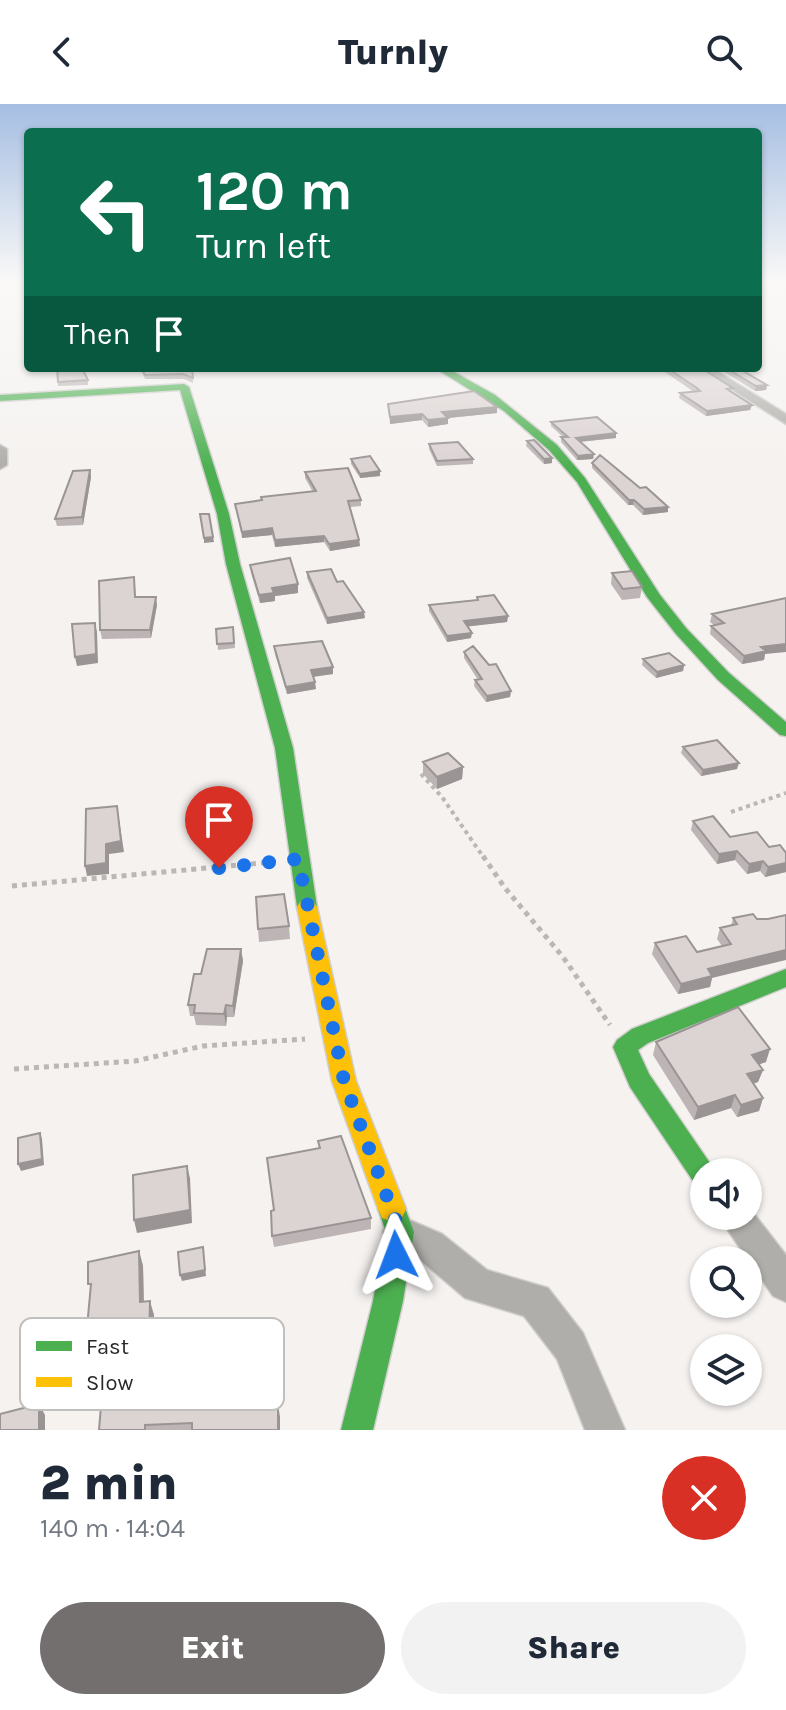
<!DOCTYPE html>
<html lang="en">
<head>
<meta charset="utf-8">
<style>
  :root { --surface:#fff; --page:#f2f2f3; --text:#1f2937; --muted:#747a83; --accent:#726f6e }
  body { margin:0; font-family:Karla,sans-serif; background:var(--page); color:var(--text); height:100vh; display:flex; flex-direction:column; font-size:30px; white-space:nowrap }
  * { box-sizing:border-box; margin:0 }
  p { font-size:26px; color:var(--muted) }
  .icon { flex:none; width:44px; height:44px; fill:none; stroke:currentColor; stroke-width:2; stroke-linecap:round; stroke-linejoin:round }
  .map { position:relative; height:1326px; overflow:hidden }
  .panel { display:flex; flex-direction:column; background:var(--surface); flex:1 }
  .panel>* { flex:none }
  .guide { position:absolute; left:24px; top:24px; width:738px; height:244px; border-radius:8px; box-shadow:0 2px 6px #0004; background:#0b6e4f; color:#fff; overflow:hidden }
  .tools { position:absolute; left:690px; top:1054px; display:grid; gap:16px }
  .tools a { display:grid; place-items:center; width:72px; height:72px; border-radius:50%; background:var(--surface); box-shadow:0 2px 6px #0004; font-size:40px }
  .pin { position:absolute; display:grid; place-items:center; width:68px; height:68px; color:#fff; margin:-82px -34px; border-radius:50% 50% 50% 0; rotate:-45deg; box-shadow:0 0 8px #0007 }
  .pin .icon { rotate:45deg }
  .me { position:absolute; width:88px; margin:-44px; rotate:357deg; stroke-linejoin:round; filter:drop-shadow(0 0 6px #0008) }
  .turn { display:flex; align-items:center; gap:28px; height:168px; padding:0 40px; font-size:36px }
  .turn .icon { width:104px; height:104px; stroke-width:2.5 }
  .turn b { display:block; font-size:56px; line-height:68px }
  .then { display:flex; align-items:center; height:76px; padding:0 40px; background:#0003; gap:16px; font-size:30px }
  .round { display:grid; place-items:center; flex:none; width:84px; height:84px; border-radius:42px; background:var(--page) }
  .head { display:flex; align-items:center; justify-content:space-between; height:136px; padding:0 40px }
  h1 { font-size:48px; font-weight:800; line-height:60px }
  .action { display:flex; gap:16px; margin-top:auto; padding:16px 40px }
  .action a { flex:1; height:92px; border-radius:48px; background:var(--accent); color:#fff; font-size:32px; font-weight:800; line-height:92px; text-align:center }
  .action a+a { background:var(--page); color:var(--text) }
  header { display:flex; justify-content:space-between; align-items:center; height:104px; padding:0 40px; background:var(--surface); font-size:36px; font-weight:800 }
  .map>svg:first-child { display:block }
</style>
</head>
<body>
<header><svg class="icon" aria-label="back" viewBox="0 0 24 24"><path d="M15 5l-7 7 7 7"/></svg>Turnly<svg class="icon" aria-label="search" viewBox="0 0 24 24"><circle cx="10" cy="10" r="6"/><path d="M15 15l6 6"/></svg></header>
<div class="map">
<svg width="786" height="1326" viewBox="0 0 786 1326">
  <rect width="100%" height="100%" fill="#f5f2f0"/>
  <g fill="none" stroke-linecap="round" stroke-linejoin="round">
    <path stroke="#e1ccda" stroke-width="3" d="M774,179L786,186"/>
    <defs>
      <path id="street" d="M698,264H712L786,310V320Z
        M0,341L7,345V361L0,365Z
        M748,1102L786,1151V1198L773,1192L718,1112H748Z
        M400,1112L442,1130L487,1166L548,1184L583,1229L625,1326H585L557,1255L524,1212L465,1194L418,1154L388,1140L383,1128L388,1116Z"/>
      <path id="fast" d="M435,264H447L495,291L557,341L585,374L660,491L686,524L729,569L786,618V632L780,631L718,576L676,530L647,493L577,378L549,346L504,307Z
        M184,280L189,283L229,410L240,460L293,644L317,803L314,808H300L297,803L275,644L226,460L217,410L180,286L0,297V291Z
        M786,865V883L648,939L638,946L649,970L716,1068H704V1083L695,1080L630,983L613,943L617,936L632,925Z
        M392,1092L402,1096L414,1128L403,1197L373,1326H341L373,1197L386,1128L378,1105L382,1096Z"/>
      <path id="slow" d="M307,795L314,798L317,803L356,977L406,1105L402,1114L392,1118L382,1114L378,1105L332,977L297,803L300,798Z"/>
    </defs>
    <use href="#street" stroke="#d0cecd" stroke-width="3"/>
    <use href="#fast" stroke="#d0cecd" stroke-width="3"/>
    <use href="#slow" stroke="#d0cecd" stroke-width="3"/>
    <path stroke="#bab7b4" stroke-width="4" stroke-dasharray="4 4" stroke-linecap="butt" d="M421,670L442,693L484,754
      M731,708L786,689"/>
    <path stroke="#bab7b4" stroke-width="5" stroke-dasharray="5 5" stroke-linecap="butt" d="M483,752L505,784L563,853L610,921
      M12,782L272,758
      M14,965L135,957L203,942L305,935"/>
    <use href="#street" fill="#b0aeaa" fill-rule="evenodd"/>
    <use href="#fast" fill="#4caf50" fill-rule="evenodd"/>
    <use href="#slow" fill="#ffc107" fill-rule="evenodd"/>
  </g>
  <path fill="#bdb5b5" d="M57,264L88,276V281L58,282Z
    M140,264H192L193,279L184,275H145Z
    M659,264H701L732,289L752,301L750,306L706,312L679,294L680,289L694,288Z
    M718,264H738L767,281L766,286L755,287Z
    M388,300L497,309L448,314V320L428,323L422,316L390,320Z
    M551,318L616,329V334L581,338L594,350L593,355L577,356L561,338V333H563L551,322Z
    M527,337L552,359L544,360L526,342Z
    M429,340L473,355V360L437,362L429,345Z
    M351,355L380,372L360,374L351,360Z
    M592,359L668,403V408L643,411L633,401H628L592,364Z
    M90,366L91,373L83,421L57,422L55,415Z
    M305,368L361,396V402L350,403L359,436L360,442L330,447L324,438L275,443L272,431L242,434L235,400L313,388L305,374Z
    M250,461L298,489L275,492V497L260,499L251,469Z
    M307,468L337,478L365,514L327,520L307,474Z
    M612,469L642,483L640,494L622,496L611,480Z
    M134,473L136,493L157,501L151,534L102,535L100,526Z
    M477,493L508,512L507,518L468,522L471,534L447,538L429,507V501L477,496Z
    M712,510L765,550L764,556L742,560L710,530L711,522L714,521L710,518Z
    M233,523L235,544L218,546L216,525Z
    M274,542L333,563V570L313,573L316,585L287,590L275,550Z
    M464,548L511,587L510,593L486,598L474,582L475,576H478L464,554Z
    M643,555L684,561L683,567L656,574L642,561Z
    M683,643L737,665L701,672L681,649Z
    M423,658L463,663L462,675L437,685L423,670Z
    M693,717L730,733L786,749V768L765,773L760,767L747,770L735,756L717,760L691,726Z
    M753,810L712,874L710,883L678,890L652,850L655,839L697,848L722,842L717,835L720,824L731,822L733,814Z
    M289,822L290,835L259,838L258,825Z
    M241,845L243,857L234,913H227L226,922L196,921L194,912H190L188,901L201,870Z
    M656,938L766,958L759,960L763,966L758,978L753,980L763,994L759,1007L737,1013L731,1004L694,1016L653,951Z
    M318,1037L371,1114V1125L274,1143L272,1132L274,1106L319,1044Z
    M139,1147L143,1162L144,1198L154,1211L152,1276L193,1274L270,1250L275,1300L280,1313V1326H99L104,1268L89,1270L84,1256L90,1186Z"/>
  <path fill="#9a9494" d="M259,264H286L259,267Z
    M767,281L766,286L755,287L756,282Z
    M752,301L750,306L706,312L707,307Z
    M497,303V309L448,314V320L428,323V316L442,308Z
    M422,310V316L390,320V313Z
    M616,329V334L576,338V334Z
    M594,350L593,355L577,356L578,352Z
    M552,354V359L544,360V355Z
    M90,366L91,373L83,421L82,413Z
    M380,367V372L360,374V370Z
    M629,396H634L633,401H628Z
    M668,403V408L643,411L644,405Z
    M272,424V431L242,434V428Z
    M324,432V438L275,443V436Z
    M213,433L214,438L204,439V434Z
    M359,436L360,442L330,447L329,440Z
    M298,480V489L275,492V497L260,499L259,491L272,484Z
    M156,493L157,501L151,534L150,526Z
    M364,508L365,514L327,520V514Z
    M508,512L507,518L464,523V517Z
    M95,519L97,528L98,559L77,562L75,553Z
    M472,529L471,534L447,538V532Z
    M786,534V548L765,550L764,556L742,560L744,552L761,543Z
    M684,561L683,567L656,574L657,568Z
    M333,563V570L311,573V566Z
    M315,578L316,585L287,590L286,583Z
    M511,587L510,593L486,598L487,592Z
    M739,659L737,665L701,672L703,666Z
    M463,663L462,675L437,685V673Z
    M117,702L124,748L109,750V770L87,772L85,762L106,740Z
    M737,747L735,756L717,760L719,750Z
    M763,757L760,767L747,770L749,760Z
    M786,759V768L765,773L768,763Z
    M241,845L243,857L234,913L233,902Z
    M786,846V856L712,874L710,883L678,890L681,880L708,865Z
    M226,901L227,913L226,922L224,910Z
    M770,945L766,958L748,964L752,951Z
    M763,966L758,978L743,983L747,970Z
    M735,991L731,1004L694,1016L698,1003Z
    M763,994L759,1007L737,1013L741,1001Z
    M40,1029L42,1035L44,1061L21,1067L18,1060Z
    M187,1062L190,1074L192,1119L137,1129L134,1116Z
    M203,1143L206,1172L182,1177L180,1171Z
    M139,1147L143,1162L144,1212L140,1198Z
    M150,1197L154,1211L152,1289L148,1276Z
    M39,1300L45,1311V1326H39Z
    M278,1300L280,1313V1326H278Z"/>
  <path fill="#dcd3d3" stroke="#9a9494" stroke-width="2" d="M57,264H82L88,276L58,278Z
    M141,264H192L193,274L183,270L145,271Z
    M667,264H701L733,284L727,285L752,301L707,307L680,289L700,287L697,284Z
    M726,264H738L767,281L756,282Z
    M474,287L497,303L442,308L448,314L428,316L422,310L390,313L388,300Z
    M597,313L616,329L576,334L594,350L578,352L561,333H568L551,318Z
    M534,336L552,354L544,355L527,337Z
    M458,338L473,355L437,357L429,340Z
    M600,351L640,384L646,383L668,403L644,405L634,396H629L592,359Z
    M370,352L380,367L360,370L351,355Z
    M348,364L361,396L348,397L359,436L329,440L324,432L275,436L272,424L242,428L235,400L262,396L261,393L316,387L305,368Z
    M90,366L82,413L55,415L73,367Z
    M200,410H209L213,433L204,434Z
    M290,454L298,480L272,484L274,489L259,491L250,461Z
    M331,465L337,478L343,477L364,508L327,514L307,468Z
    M632,467L642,483L623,485L612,469Z
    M134,473L135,493H156L150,526H100L99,477Z
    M494,491L508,512L464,517L472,529L447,532L429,501L478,496L477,493Z
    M786,494V540L761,543L766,547L744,552L711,522L724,519L712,510Z
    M95,519L96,550L75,553L72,520Z
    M233,523L234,539L217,540L216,525Z
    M322,537L333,563L311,566L315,578L286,583L274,542Z
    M473,542L489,561L496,560L511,587L487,592L475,576L482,575L464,548Z
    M669,549L684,561L657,568L643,555Z
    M717,636L739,659L703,666L683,643Z
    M448,649L463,663L437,673L423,658Z
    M117,702L121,737L106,740V759L85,762L86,705Z
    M713,712L730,733L757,728L769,743L780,741L786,749V759L768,763L763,757L749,760L737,747L719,750L693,717Z
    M284,790L289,822L258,825L256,793Z
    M753,810L757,815H768L786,811V846L708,865L712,872L681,880L655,839L686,832L697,848L731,840L720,824L737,820L733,814Z
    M207,845H241L233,902L226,901L224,910L194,909L195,901H188L194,870H201Z
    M738,903L770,945L752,951L763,966L747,970L763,994L741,1001L735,991L698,1003L656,938Z
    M40,1029L42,1055L18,1060V1034Z
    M341,1032L371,1114L272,1132L271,1107L274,1106L267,1054L320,1044L318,1037Z
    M187,1062L190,1106L134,1116L133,1071Z
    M203,1143L205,1166L180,1171L178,1148Z
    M139,1147L140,1198L150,1197L148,1276L193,1274L194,1260L270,1250L274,1300H278V1326H192V1319L145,1321V1326H99L105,1254L84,1256L91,1180H88V1158Z
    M39,1300V1326H0V1310Z"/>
  <linearGradient id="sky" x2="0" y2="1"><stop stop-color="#a5bee2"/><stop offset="0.49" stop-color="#faf9f8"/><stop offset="1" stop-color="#faf9f8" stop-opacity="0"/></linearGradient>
  <rect width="786" height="365" fill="url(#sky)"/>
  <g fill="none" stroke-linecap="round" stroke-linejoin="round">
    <path stroke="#1a73e8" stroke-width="14" stroke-dasharray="0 25.2" d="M219,764L298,755L344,977L400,1128L396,1151"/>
  </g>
  <rect x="20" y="1214" width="264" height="92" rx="12" fill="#fff" stroke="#bfbfbe" stroke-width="2"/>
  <rect x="36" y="1237" width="36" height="10" fill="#4caf50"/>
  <rect x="36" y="1273" width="36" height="10" fill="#ffc107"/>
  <g font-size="22" fill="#2b2928">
    <text x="86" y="1250">Fast</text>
    <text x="86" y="1286">Slow</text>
  </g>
</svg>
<div class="tools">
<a><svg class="icon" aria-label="sound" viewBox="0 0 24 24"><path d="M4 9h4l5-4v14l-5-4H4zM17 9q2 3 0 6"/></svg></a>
<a><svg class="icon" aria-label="search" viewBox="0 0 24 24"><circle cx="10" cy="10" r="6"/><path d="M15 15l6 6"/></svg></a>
<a><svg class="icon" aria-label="layers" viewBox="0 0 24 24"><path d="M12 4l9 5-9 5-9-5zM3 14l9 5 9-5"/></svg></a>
</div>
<div class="pin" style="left:219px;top:764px;background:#d93025"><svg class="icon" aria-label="arrive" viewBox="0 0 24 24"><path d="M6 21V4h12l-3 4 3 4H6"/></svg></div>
<svg class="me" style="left:396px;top:1151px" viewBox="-20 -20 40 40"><path d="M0-17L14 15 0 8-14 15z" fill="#1a73e8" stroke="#fff" stroke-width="4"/></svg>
<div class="guide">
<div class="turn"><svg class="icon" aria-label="left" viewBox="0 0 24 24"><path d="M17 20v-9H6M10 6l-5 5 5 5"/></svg><div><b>120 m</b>Turn left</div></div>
<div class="then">Then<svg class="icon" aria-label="arrive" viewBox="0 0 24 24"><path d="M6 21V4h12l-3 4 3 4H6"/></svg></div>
</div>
</div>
<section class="panel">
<div class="head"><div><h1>2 min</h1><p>140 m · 14:04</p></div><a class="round" style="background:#d93025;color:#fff"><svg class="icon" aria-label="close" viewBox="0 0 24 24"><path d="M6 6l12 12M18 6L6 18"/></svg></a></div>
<div class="action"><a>Exit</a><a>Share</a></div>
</section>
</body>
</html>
